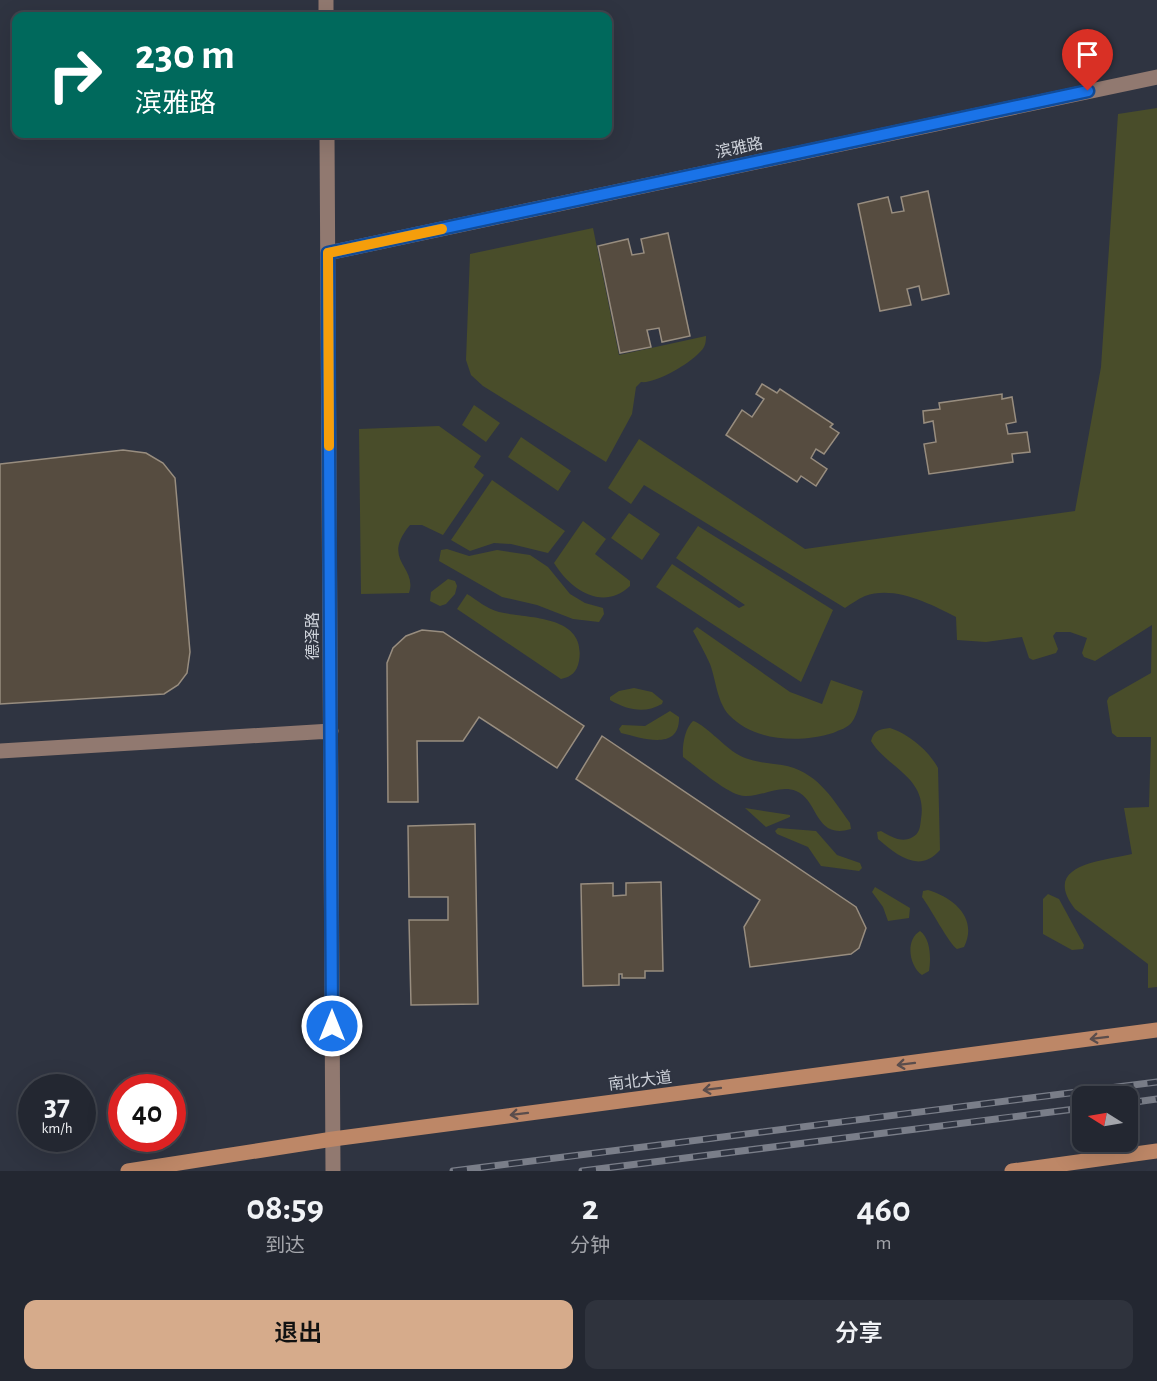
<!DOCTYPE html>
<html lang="zh">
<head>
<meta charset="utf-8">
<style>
  :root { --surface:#232731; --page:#2f333d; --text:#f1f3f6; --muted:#a3a5ab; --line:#40444d; --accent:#d6ab8b }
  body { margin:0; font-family:"Alegreya Sans","Noto Sans SC",sans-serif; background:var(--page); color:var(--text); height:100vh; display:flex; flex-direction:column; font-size:22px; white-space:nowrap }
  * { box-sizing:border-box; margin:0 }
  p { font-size:20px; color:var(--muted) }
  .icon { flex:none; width:33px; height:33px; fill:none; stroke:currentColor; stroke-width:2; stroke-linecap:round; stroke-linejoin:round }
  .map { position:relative; height:1171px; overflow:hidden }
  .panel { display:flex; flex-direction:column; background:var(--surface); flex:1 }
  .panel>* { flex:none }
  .guide { position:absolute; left:12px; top:12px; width:600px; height:126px; border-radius:12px; box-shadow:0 6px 24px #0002,0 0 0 2px var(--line); background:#00695c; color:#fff; overflow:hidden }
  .needle { width:39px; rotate:281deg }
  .fabs { position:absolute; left:1072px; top:1086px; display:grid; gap:12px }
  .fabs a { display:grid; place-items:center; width:66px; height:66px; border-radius:12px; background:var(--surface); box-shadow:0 6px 24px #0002,0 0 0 2px var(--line); font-size:30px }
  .speed { position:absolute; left:18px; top:1074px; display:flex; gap:12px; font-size:30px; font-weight:700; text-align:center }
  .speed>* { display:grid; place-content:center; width:78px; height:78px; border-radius:50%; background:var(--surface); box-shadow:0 6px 24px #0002,0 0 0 2px var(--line); line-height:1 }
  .speed small { font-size:15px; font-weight:400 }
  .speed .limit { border:9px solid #d22; background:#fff; color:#111 }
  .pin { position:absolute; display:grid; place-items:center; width:51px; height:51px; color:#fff; margin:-62px -26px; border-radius:50% 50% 50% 0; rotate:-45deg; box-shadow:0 0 6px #0007 }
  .pin .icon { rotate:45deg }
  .me { position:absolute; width:66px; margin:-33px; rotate:0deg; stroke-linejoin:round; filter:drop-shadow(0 0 4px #0008) }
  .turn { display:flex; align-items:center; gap:21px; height:126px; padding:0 24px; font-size:27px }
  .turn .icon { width:78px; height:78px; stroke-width:2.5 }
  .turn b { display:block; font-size:42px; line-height:51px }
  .eta { display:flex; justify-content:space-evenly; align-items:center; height:102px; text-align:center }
  .eta b { font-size:36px; font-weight:600; line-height:42px }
  .cta { display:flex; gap:12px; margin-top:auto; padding:12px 24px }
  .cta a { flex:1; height:69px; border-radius:12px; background:var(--accent); color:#111; font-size:24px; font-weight:600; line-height:69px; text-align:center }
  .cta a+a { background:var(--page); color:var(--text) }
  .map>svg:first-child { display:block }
</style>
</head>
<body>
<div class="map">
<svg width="1157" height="1171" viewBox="0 0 1157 1171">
  <rect width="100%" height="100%" fill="#2f3441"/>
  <path fill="#494d2a" d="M1157,108V987L1148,988V964L1075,909C1040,864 1103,861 1132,854L1124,808L1149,807L1151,737H1117L1112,733L1107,701L1109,697L1151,673L1152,625L1095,661L1084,657L1082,653L1087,638L1070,632H1056L1053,636L1058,649L1056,653L1033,660L1029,658L1022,637L986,642L957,640L956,617C931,604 894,585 865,596C858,599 851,604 845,608L644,485L631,504L608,488L639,439L805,549L1075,511L1101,367L1118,114Z
    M593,228L619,355L706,336C706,343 705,348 699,353C689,364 655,384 641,382L636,387L632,414L606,462L483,386L471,375L466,360L470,254Z
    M474,405L500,423L486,442L462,425Z
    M439,426L481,456L474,467L484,475L443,535L422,525H410C380,561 418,566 409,593L361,594L359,429Z
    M521,437L571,471L558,491L508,457Z
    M492,480L565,531L548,553L511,544L494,543L470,551L451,540Z
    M629,513L660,534L642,560L611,538Z
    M583,521L606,539L595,554L630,581V586C602,612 570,589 554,563Z
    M698,526L833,610L801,682L656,587L672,564L739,608L745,605L676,558Z
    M447,549L469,556L497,550L530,555L548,567L570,594L585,603L603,608L604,614L599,622L573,619L537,605L502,597L439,561L441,550Z
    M448,579L455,581L457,586L455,594L446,604L440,606L430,601L431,592Z
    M467,594C477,600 487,609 499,612C527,619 587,614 579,661C577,672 571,677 561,679L457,609Z
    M697,627L790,692L822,704L831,680L863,691C860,700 858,714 852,722C848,728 839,730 833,733C800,743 755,742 729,715C717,702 716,680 710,664C705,653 699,642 693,631Z
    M634,688L652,692L663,701L662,704C644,714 628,710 610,700V697L619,691Z
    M670,711L679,717C680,752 642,738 621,733L619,729L622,725L645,726Z
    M693,721C703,723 725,747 737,754C750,762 767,763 782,765C816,771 831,796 850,823L851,829C814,840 819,800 796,791C780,784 762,797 745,796C729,796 697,767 683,757C682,745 685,728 693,721Z
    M890,728C909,734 929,751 938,768L940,850C919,874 897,855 878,839L877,832L881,831C890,836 901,843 911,838C920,834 920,827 921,819C928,777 887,768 871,741C874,730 880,729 890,728Z
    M745,808L790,815V817L766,827Z
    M778,828L816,831L837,855L860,863L862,868L859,871L821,866L808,847L777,834L775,831Z
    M875,887L910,908L909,918L888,921L883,907L872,892Z
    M928,890C955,898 978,919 964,947L957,949C950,945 929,906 922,897L923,891Z
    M1048,894L1059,899L1084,945L1083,949L1072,950L1043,934V899Z
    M920,931C931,939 931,959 929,971L922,975C909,966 905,940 920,931Z"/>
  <path fill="#564c40" stroke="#988d7f" stroke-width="1.5" d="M928,191L949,294L922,300L919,286L907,289L911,305L880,311L858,204L888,197L892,213L904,211L901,197Z
    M668,233L690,336L662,342L659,328L647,330L651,347L620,353L598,246L628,239L632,255L644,253L641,239Z
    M762,384L777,393L780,389L833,424L830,427L839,433L824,454L816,449L811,458L827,469L816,486L801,476L797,482L726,435L742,410L752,417L764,399L756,394Z
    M1002,394V399L1012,397L1016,422L1006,424L1008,434L1027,432L1030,452L1012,454L1013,462L929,474L924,444L936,442L933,421L924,423L923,411L940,409L939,403Z
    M123,450L146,453L163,463L175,478L190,652L187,673L178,685L164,694L0,704V464Z
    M422,630L443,632L584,726L557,768L479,717L463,741H417L418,802H388L387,663L393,648L406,636Z
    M602,736L856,907L866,928L859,948L851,954L750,967L744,927L760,900L576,779Z
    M475,824L478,1004L411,1005L409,920H448V897H409L408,826Z
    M661,882L663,971H645V978H622V974H619V985L583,986L581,884L613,883V896L626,895V883Z"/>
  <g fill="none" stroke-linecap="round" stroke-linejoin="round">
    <path stroke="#917970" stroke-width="15" d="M326,0V16
      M327,134L333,1171
      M328,253L1157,77
      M0,751L331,731"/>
    <path stroke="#bd8767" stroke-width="15" d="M128,1171L333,1139L1157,1030
      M1012,1171L1157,1151"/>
    <defs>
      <path id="rail" d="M1128,1103L1157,1099
        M453,1171L1157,1082
        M582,1171L1083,1108"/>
    </defs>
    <use href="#rail" stroke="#7a7e89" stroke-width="7"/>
    <use href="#rail" stroke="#2f3441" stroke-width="4.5" stroke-dasharray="14" stroke-linecap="butt"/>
  </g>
  <defs><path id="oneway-shaft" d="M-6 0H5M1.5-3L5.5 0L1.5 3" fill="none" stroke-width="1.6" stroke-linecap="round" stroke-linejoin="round" transform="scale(1.5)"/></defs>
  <g stroke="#5a4d4c">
    <use href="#oneway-shaft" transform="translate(1099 1038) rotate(173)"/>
    <use href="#oneway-shaft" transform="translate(906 1064) rotate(173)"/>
    <use href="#oneway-shaft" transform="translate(712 1089) rotate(173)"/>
    <use href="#oneway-shaft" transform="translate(519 1114) rotate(173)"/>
  </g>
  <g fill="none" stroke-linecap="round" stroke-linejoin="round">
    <defs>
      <path id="route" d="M332,1026L328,253L1088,91"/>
    </defs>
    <use href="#route" stroke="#114b97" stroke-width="15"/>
    <use href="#route" stroke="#1a73e8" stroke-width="10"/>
    <path stroke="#f59e0b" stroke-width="10" d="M329,446L328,253L442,229"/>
  </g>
  <g text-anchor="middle" stroke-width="4.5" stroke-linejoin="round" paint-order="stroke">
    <g font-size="16" fill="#ced2da" stroke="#2f3441">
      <text transform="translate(739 147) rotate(-12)" y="6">滨雅路</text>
      <text transform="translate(312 636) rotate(-90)" y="6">德泽路</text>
      <text transform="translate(640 1080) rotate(-7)" y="6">南北大道</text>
    </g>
  </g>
</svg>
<div class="fabs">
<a><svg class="needle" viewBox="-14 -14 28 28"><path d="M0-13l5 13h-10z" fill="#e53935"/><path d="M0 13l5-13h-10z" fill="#a3a5ab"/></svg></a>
</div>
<div class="speed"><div>37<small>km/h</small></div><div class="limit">40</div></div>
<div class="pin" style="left:1088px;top:91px;background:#d93025"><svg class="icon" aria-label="arrive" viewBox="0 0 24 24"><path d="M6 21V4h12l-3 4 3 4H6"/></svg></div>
<svg class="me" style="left:332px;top:1026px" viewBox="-20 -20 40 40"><circle r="17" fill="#1a73e8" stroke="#fff" stroke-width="3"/><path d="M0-11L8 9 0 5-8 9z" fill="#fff"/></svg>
<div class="guide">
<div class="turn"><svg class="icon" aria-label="right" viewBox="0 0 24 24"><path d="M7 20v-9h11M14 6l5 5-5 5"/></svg><div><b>230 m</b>滨雅路</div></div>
</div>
</div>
<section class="panel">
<div class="eta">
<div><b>08:59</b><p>到达</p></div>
<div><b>2</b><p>分钟</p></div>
<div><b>460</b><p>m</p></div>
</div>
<div class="cta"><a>退出</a><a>分享</a></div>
</section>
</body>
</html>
